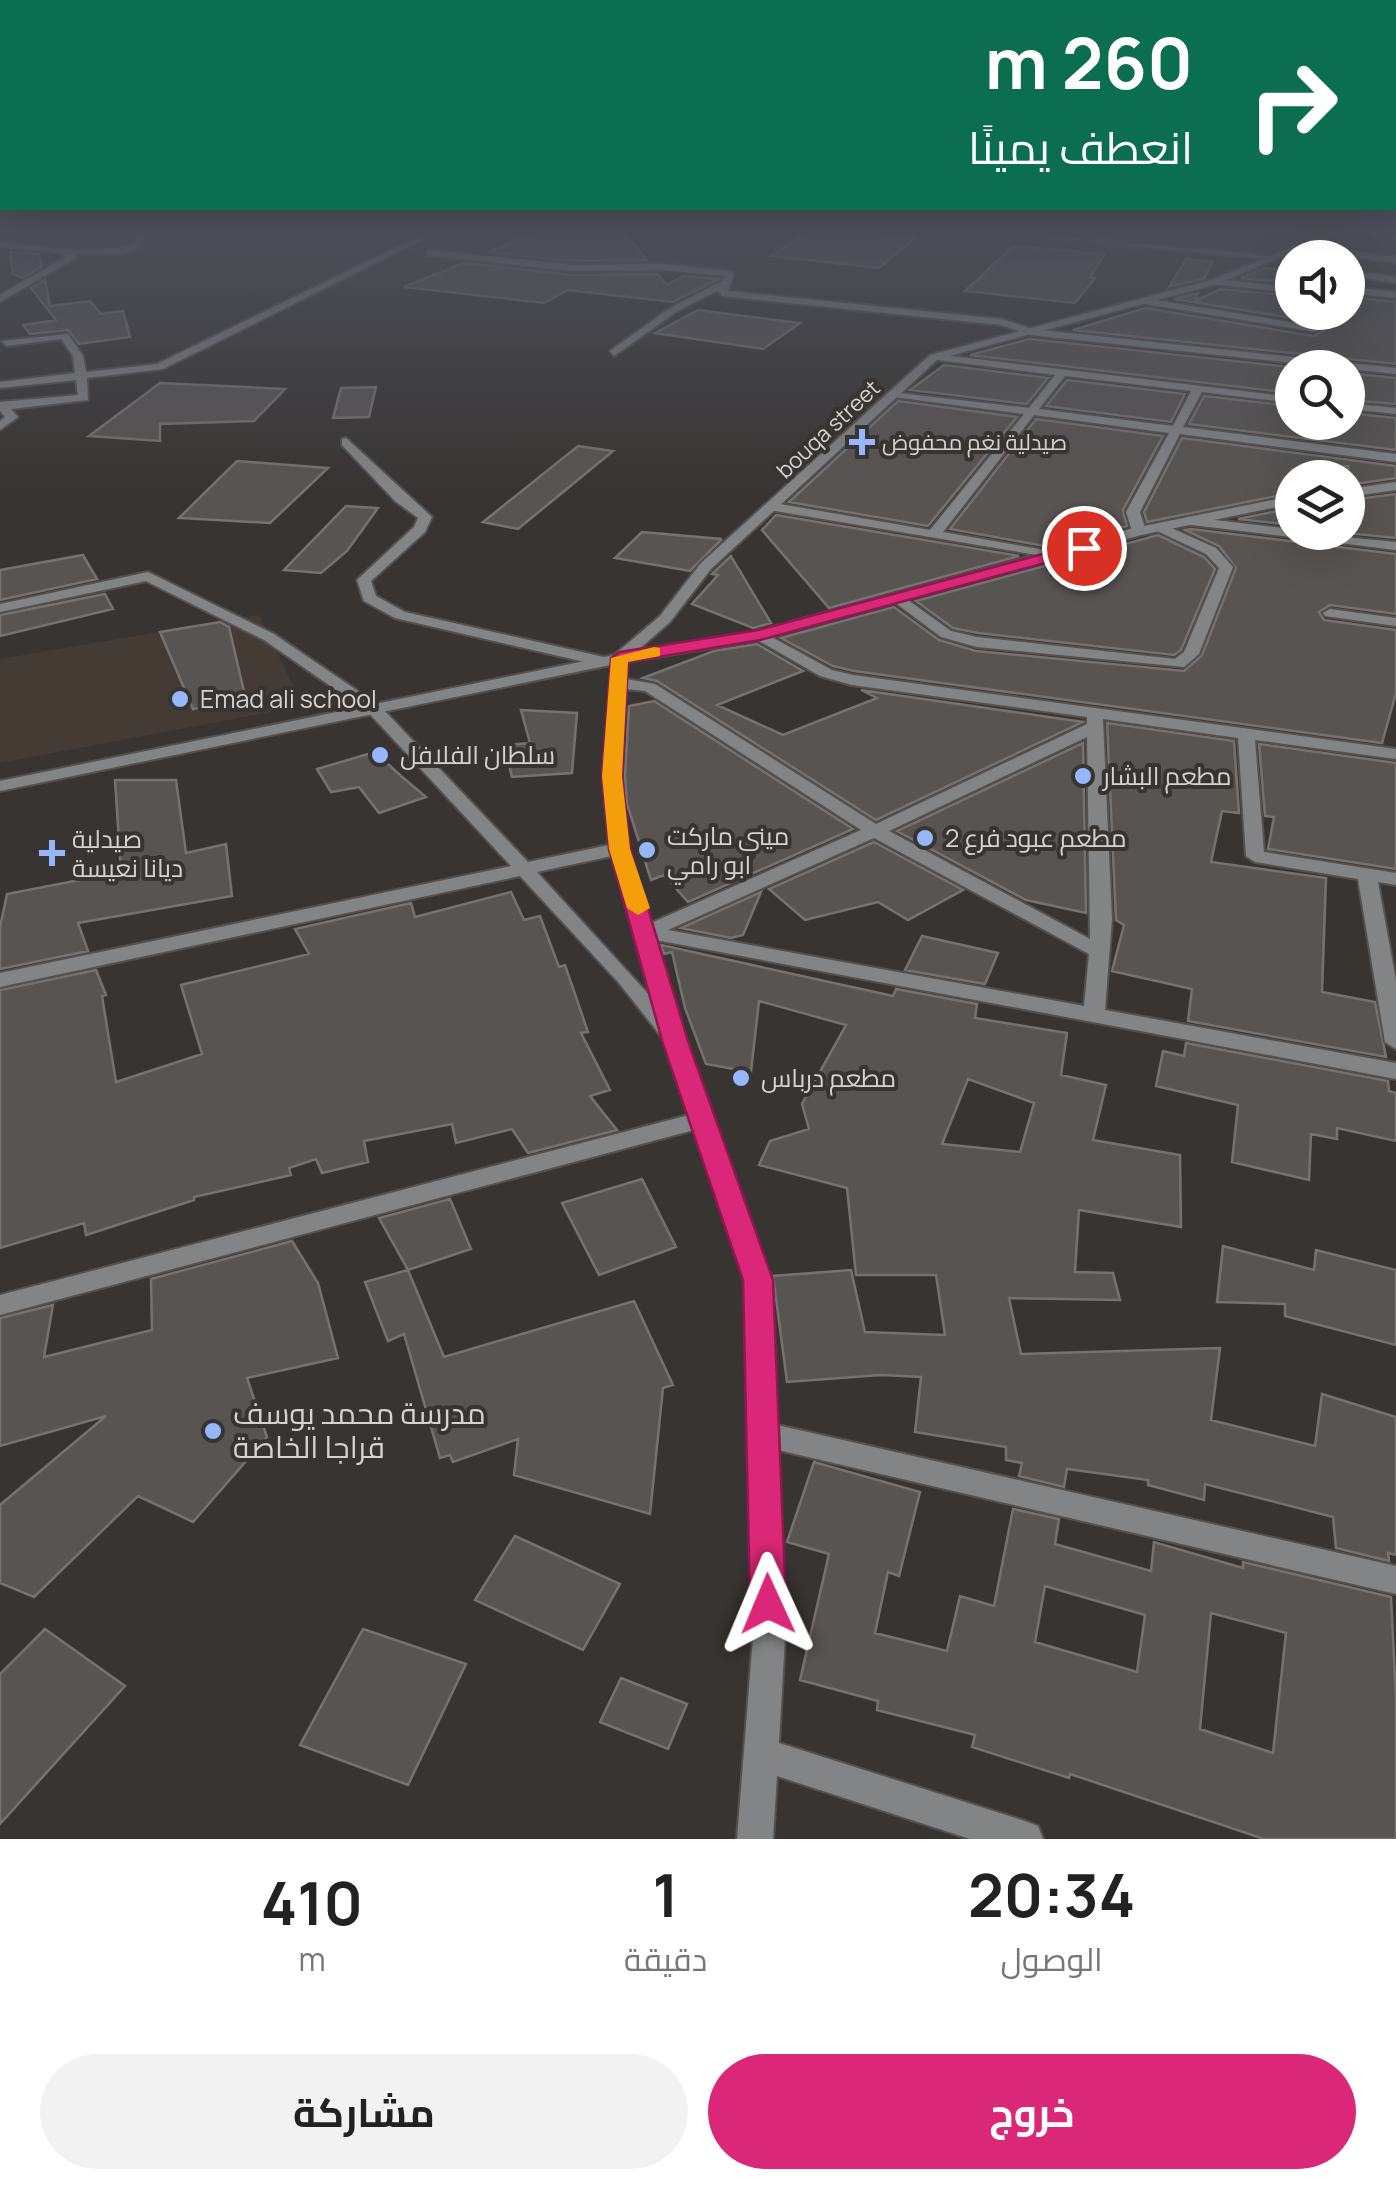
<!DOCTYPE html>
<html lang="ar">
<head>
<meta charset="utf-8">
<style>
  :root { --surface:#fff; --page:#f2f2f2; --text:#222; --muted:#767676; --accent:#db2777 }
  body { margin:0; font-family:Manrope,Cairo,sans-serif; background:var(--page); color:var(--text); direction:rtl; height:100vh; display:flex; flex-direction:column; font-size:38px; white-space:nowrap }
  * { box-sizing:border-box; margin:0 }
  p { font-size:32px; color:var(--muted) }
  .icon { flex:none; width:55px; height:55px; fill:none; stroke:currentColor; stroke-width:2; stroke-linecap:round; stroke-linejoin:round }
  .map { position:relative; height:1839px; overflow:hidden; direction:ltr }
  .drawer { display:flex; flex-direction:column; background:var(--surface); flex:1 }
  .drawer>* { flex:none }
  .banner { position:absolute; left:0px; top:0px; width:1398px; height:210px; box-shadow:0 10px 40px #0002; direction:rtl; background:#0b6e4f; color:#fff; overflow:hidden }
  .fabs { position:absolute; left:1275px; top:240px; display:grid; gap:20px }
  .fabs a { display:grid; place-items:center; width:90px; height:90px; border-radius:50%; background:var(--surface); box-shadow:0 10px 40px #0002; font-size:50px }
  .pin { position:absolute; display:grid; place-items:center; width:85px; height:85px; color:#fff; margin:-42px; border:5px solid #fff; border-radius:50%; box-shadow:0 2px 10px #0007 }
  .me { position:absolute; width:110px; margin:-55px; rotate:359deg; stroke-linejoin:round; filter:drop-shadow(0 0 8px #0008) }
  .turn { display:flex; align-items:center; gap:35px; height:210px; padding:0 40px; font-size:45px }
  .turn .icon { width:130px; height:130px; stroke-width:2.5 }
  .turn b { display:block; font-size:70px; line-height:85px }
  .eta { display:flex; justify-content:space-evenly; align-items:center; height:170px; text-align:center }
  .eta b { font-size:60px; font-weight:700; line-height:70px }
  .button { display:flex; gap:20px; margin-top:auto; padding:20px 40px }
  .button a { flex:1; height:115px; border-radius:60px; background:var(--accent); color:#fff; font-size:40px; font-weight:700; line-height:115px; text-align:center }
  .button a+a { background:var(--page); color:var(--text) }
  .map>svg:first-child { display:block }
</style>
</head>
<body>
<div class="map">
<svg width="1396" height="1839" viewBox="0 0 1396 1839">
  <rect width="100%" height="100%" fill="#383432"/>
  <path fill="#443b35" d="M259,615L303,706L0,763V659Z"/>
  <path fill="#585452" stroke="#76726f" stroke-width="2.5" fill-rule="evenodd" d="M539,232H623L647,260L573,261L488,252Z
    M808,232H862L916,237L879,268L770,256Z
    M1013,246L1105,254L1090,277L1095,278L1075,303L965,291Z
    M10,252L39,254L42,266L23,278L13,274Z
    M1186,259L1212,262L1205,278L1169,287Z
    M463,263L573,275L658,274L667,285L683,276L718,279L673,302L568,290L544,303L404,287Z
    M1265,268L1292,271V283L1241,278Z
    M45,280L50,306L90,301L101,314L123,311L130,337L79,344L68,330L30,334L23,325L56,320L31,288Z
    M1220,289L1292,296V312L1331,319L1337,312H1348V297L1396,302V364L1073,330L1145,308L1314,336L1324,330L1316,322L1174,299L1198,293L1195,301Z
    M698,310L800,323L763,349L655,333Z
    M1029,339H1030L1300,368H1292V393L970,355Z
    M944,365L1048,378L1027,404L910,390Z
    M1348,373L1396,378V404L1348,400Z
    M1067,380L1185,394L1171,422L1046,406Z
    M160,383L285,389L254,421L160,424V441L89,436Z
    M376,387L369,417L333,418L341,388Z
    M1204,396L1292,406V422H1348V413L1396,418V450L1189,424Z
    M898,401L1017,417L928,526L789,502Z
    M1036,419L1163,436L1123,510L1127,526L1050,547L950,529Z
    M1182,438L1396,466V478L1348,485V466L1292,470V493L1147,522L1144,512Z
    M578,446L613,451L518,529L483,522Z
    M237,461L328,468L270,523L179,518Z
    M1396,494V538L1336,532H1348V500Z
    M346,506L378,508L347,551L321,573L284,570Z
    M1292,508V525L1238,519Z
    M776,515L1019,556L829,608L762,530Z
    M1191,529L1396,554V614L1330,605L1319,612L1324,620L1396,630V693L1382,743L854,671L833,666L781,638L894,607L939,640L976,651L1184,671L1202,655L1236,568L1219,546L1185,530Z
    M642,532L721,539V540L690,571L615,558Z
    M1158,535L1204,557L1215,569L1181,650L1174,655L978,633L953,628L916,601Z
    M83,555L97,579L0,600V570Z
    M731,556L732,558L771,623L753,628L692,604L718,575L712,574L714,572Z
    M105,594L113,609L0,636V615Z
    M220,622L229,627L246,700L193,709L160,632Z
    M757,644L803,671L717,705L783,735L877,698L861,690L1083,722L876,820L657,681L643,678L714,651Z
    M654,701L853,829L688,902L664,875L651,880L627,804L625,776L629,706Z
    M521,710L577,713L572,773L512,777L504,745L530,743Z
    M1107,723L1234,741L1239,813L1222,811L1211,862L1326,878L1322,992L1375,1002L1386,1057L1188,1021L1192,989L1112,971L1124,925L1116,920Z
    M1083,743L1086,913L1026,900L897,831Z
    M1259,744L1396,763V869L1268,849L1274,817L1265,816Z
    M375,752L401,776L426,797L379,813L359,787L331,792L317,769Z
    M115,780H176L186,853L226,844L232,896L78,923L88,951L0,969V927L7,894L121,872Z
    M874,842L963,890L908,920L878,902L805,920L769,889Z
    M511,892L524,920L540,916L559,967L565,965L588,1032L581,1033L610,1090L590,1096L617,1130L528,1153L512,1129L456,1143L452,1124L364,1141L368,1162L322,1173L316,1159L289,1168L291,1175L194,1197V1200L86,1235L84,1223L0,1248V990L96,970L106,995L102,996L116,1082L202,1054L181,985L309,954L295,929L411,903L415,917Z
    M761,892L743,935L731,938L681,928Z
    M922,936L998,953L985,984L905,970Z
    M661,945L893,996L896,989L977,1004L975,1018L1067,1033L1061,1075L1106,1085L1093,1140L1180,1155L1181,1227L1079,1210L1075,1272L1113,1273L1120,1300L1009,1298L1021,1354L1220,1348L1211,1420L1315,1446L1322,1394L1396,1417V1555L1388,1553L1389,1561L1336,1548L1333,1517L1205,1484L1204,1500L1148,1485V1480L1067,1469L1064,1487L1019,1476L1022,1463L1006,1460V1447L915,1432L921,1377L881,1375L787,1382L773,1276L851,1270L865,1332L945,1335L936,1275H856L847,1188L759,1165L770,1141L809,1129L802,1104L846,1025L759,1001L751,1072L706,1064L685,1008L672,952L664,954ZM968,1079L1034,1103L1020,1152L942,1144Z
    M1186,1043L1388,1081L1389,1091L1396,1093V1141L1337,1128V1139L1311,1134L1309,1180L1232,1162L1238,1105L1156,1086L1163,1051L1184,1056Z
    M642,1179L676,1247L599,1275L562,1203Z
    M450,1199L471,1249L408,1270L379,1218Z
    M292,1241L318,1283L338,1358L247,1378L267,1437L193,1522L138,1496L34,1597L0,1583V1505L106,1416L0,1446V1318L53,1305L44,1357L152,1330L151,1279Z
    M1223,1246L1314,1270L1316,1250L1396,1270V1345L1285,1316V1304L1217,1302Z
    M408,1270L444,1357L634,1301L673,1385L663,1388L650,1514L514,1475L518,1439L453,1462L450,1455L440,1458L404,1334L388,1341L365,1282Z
    M814,1462L920,1492L899,1576L888,1572L875,1633L947,1651L960,1596L994,1606L1013,1509L1059,1519L1055,1544L1151,1571L1154,1542L1243,1568V1562L1391,1597L1396,1698V1839H1264L1070,1774L1069,1778L972,1747L975,1735L877,1710L878,1701L800,1680L829,1554L787,1542ZM1045,1586L1145,1615L1137,1672L1035,1642ZM1211,1613L1286,1633L1273,1753L1200,1729Z
    M515,1536L620,1584L583,1650L475,1600Z
    M45,1629L125,1686L0,1824V1674Z
    M363,1629L466,1664L408,1785L300,1745Z
    M621,1678L687,1704L668,1749L600,1722Z"/>
  <g fill="none" stroke-linecap="round" stroke-linejoin="round">
    <defs>
      <path id="minor" d="M137,232H145L143,245L124,254H77V257L0,302V295L67,256L49,251L0,248V242C39,245 101,259 136,242Z
        M428,232H438L163,369L87,378L88,400L11,409L18,417L0,430V421L5,417L0,411V402L78,395L76,380L0,388V382L75,373L73,356L61,339L6,346L2,341L68,334L83,356L86,372L157,364Z
        M986,232H1015L1280,257L1276,260Z
        M1359,232L1396,234V238L1363,234Z
        M1299,244L1396,257V263L1296,249Z
        M429,250L573,265L664,264L730,271L734,274L728,291L1002,319L1032,329L1396,368V374L1030,335L1001,325L722,296L718,290L676,312L614,356L610,351L670,308L722,281L725,276L664,270L573,271L426,255Z
        M1348,270L1396,277V283L1348,276Z
        M1214,279L1292,287V293L1211,284Z
        M1348,287L1396,292V298L1348,293Z
        M1143,298L1315,326L1320,329L1315,332L1140,303Z
        M934,354L1292,397V403L1202,392L1183,427L1396,454V462L1180,434L1140,512L1146,531L1139,535L1132,531L1126,512L1169,433L1034,415L943,532L1056,552L1061,553V559L769,510L768,507L774,503L930,530L1024,414L894,397L889,394L890,392L1029,408L1055,375L930,359ZM1065,376L1191,391L1173,426L1039,409Z
        M1348,403L1396,408V414L1348,409Z
        M346,438L432,517L425,532L371,581L376,596L405,612L608,658V664L602,666L395,618L364,601L357,580L414,527L418,518L395,501L342,445V439Z
        M1189,517L1292,529V532L1396,542V550L1184,524V518Z
        M1160,523L1216,548L1233,567L1199,654L1184,667L977,647L941,637L889,598L901,595L951,631L977,637L1175,659L1184,652L1219,568L1206,554L1155,530L1153,527Z
        M148,572L274,634L380,706L528,862L609,845L603,776L612,658L620,653L628,658L626,679L655,684L876,824L1087,724V717L852,685L820,676L754,638V632L759,630L832,670L853,675L1396,749V759L1255,740L1264,852L1396,873V885L1378,882L1396,981V1049L1385,1042L1358,879L1255,862L1246,856L1238,738L1103,719L1112,919L1105,1010L1396,1063V1079L656,940L687,1044L771,1281L777,1425L1396,1566V1594L778,1450L785,1637L779,1743L1025,1821L1038,1826L1043,1839H970L777,1776L773,1839H737L753,1637L745,1281L694,1130L0,1315V1295L689,1115L664,1040L619,983L520,876L0,987V973L511,866L368,712L264,640L146,581L0,612V604ZM626,689L645,691L861,830L651,923L628,849L621,776ZM1087,737L1090,939L889,831ZM874,838L1089,954L1084,1006L668,930ZM612,856L651,997L537,872Z
        M1330,609L1396,618V626L1325,616L1323,613Z"/>
      <path id="tertiary" d="M1330,232H1340L1217,284L938,359L711,569L670,622L637,651L758,631L1134,528L1292,496V504L1141,535L759,640L620,663L0,791V781L614,655L660,616L701,563L930,355L1211,280Z
        M1396,482V490L1348,497V489Z"/>
    </defs>
    <use href="#minor" stroke="#54514f" stroke-width="4"/>
    <use href="#tertiary" stroke="#54514f" stroke-width="4"/>
    <use href="#minor" fill="#838486" fill-rule="evenodd"/>
    <use href="#tertiary" fill="#838486" fill-rule="evenodd"/>
  </g>
  <linearGradient id="sky" x2="0" y2="1"><stop stop-color="#1f1d1c"/><stop offset="0.47" stop-color="#4d505a"/><stop offset="1" stop-color="#4d505a" stop-opacity="0"/></linearGradient>
  <rect width="1396" height="489" fill="url(#sky)"/>
  <path fill="#db2777" stroke="#8e194d" stroke-width="2.5" d="M1084,543L1089,544V551L760,640L628,662L622,776L630,849L689,1044L773,1280L786,1604L781,1615L768,1620L755,1615L750,1604L743,1280L663,1044L609,849L602,776L611,658L620,652L758,630Z"/>
  <path fill="#f59e0b" d="M654,647L660,648V656L628,662L622,776L630,849L650,908L638,915L627,908L609,849L602,776L611,658Z"/>
  <g fill="#96b6fd" stroke="#383432" stroke-width="4">
    <path d="M857 427h10v10h10v10h-10v10h-10v-10h-10v-10h10z"/>
    <circle cx="180" cy="699" r="10"/>
    <circle cx="380" cy="755" r="10"/>
    <circle cx="1083" cy="776" r="10"/>
    <circle cx="925" cy="838" r="10"/>
    <circle cx="647" cy="850" r="10"/>
    <path d="M47 838h10v10h10v10h-10v10h-10v-10h-10v-10h10z"/>
    <circle cx="741" cy="1078" r="10"/>
    <circle cx="213" cy="1431" r="10"/>
  </g>
  <g text-anchor="middle" stroke-width="8" stroke-linejoin="round" paint-order="stroke">
    <g font-size="22" fill="#d5d3d1" stroke="#383432">
      <text transform="translate(828 429) rotate(-43)" y="8">bouqa street</text>
    </g>
    <g font-size="22" fill="#d5d3d1" stroke="#383432" text-anchor="start">
      <text x="882" y="450">صيدلية نغم محفوض</text>
    </g>
    <g font-size="25" fill="#d5d3d1" stroke="#383432" text-anchor="start">
      <text x="200" y="708">Emad ali school</text>
      <text x="400" y="764">سلطان الفلافل</text>
      <text x="1103" y="785">مطعم البشار</text>
      <text x="667" y="845">ميني ماركت<tspan x="667" dy="29">ابو رامي</tspan></text>
      <text x="945" y="847">مطعم عبود فرع 2</text>
      <text x="72" y="848">صيدلية<tspan x="72" dy="29">ديانا نعيسة</tspan></text>
      <text x="761" y="1087">مطعم درباس</text>
    </g>
    <g font-size="30" fill="#d5d3d1" stroke="#383432" text-anchor="start">
      <text x="233" y="1424">مدرسة محمد يوسف<tspan x="233" dy="34">قراجا الخاصة</tspan></text>
    </g>
  </g>
</svg>
<div class="fabs">
<a><svg class="icon" aria-label="sound" viewBox="0 0 24 24"><path d="M4 9h4l5-4v14l-5-4H4zM17 9q2 3 0 6"/></svg></a>
<a><svg class="icon" aria-label="search" viewBox="0 0 24 24"><circle cx="10" cy="10" r="6"/><path d="M15 15l6 6"/></svg></a>
<a><svg class="icon" aria-label="layers" viewBox="0 0 24 24"><path d="M12 4l9 5-9 5-9-5zM3 14l9 5 9-5"/></svg></a>
</div>
<div class="pin" style="left:1084px;top:548px;background:#d93025"><svg class="icon" aria-label="arrive" viewBox="0 0 24 24"><path d="M6 21V4h12l-3 4 3 4H6"/></svg></div>
<svg class="me" style="left:768px;top:1604px" viewBox="-20 -20 40 40"><path d="M0-17L14 15 0 8-14 15z" fill="#db2777" stroke="#fff" stroke-width="4"/></svg>
<div class="banner">
<div class="turn"><svg class="icon" aria-label="right" viewBox="0 0 24 24"><path d="M7 20v-9h11M14 6l5 5-5 5"/></svg><div><b>260 m</b>انعطف يمينًا</div></div>
</div>
</div>
<section class="drawer">
<div class="eta">
<div><b>20:34</b><p>الوصول</p></div>
<div><b>1</b><p>دقيقة</p></div>
<div><b>410</b><p>m</p></div>
</div>
<div class="button"><a>خروج</a><a>مشاركة</a></div>
</section>
</body>
</html>
